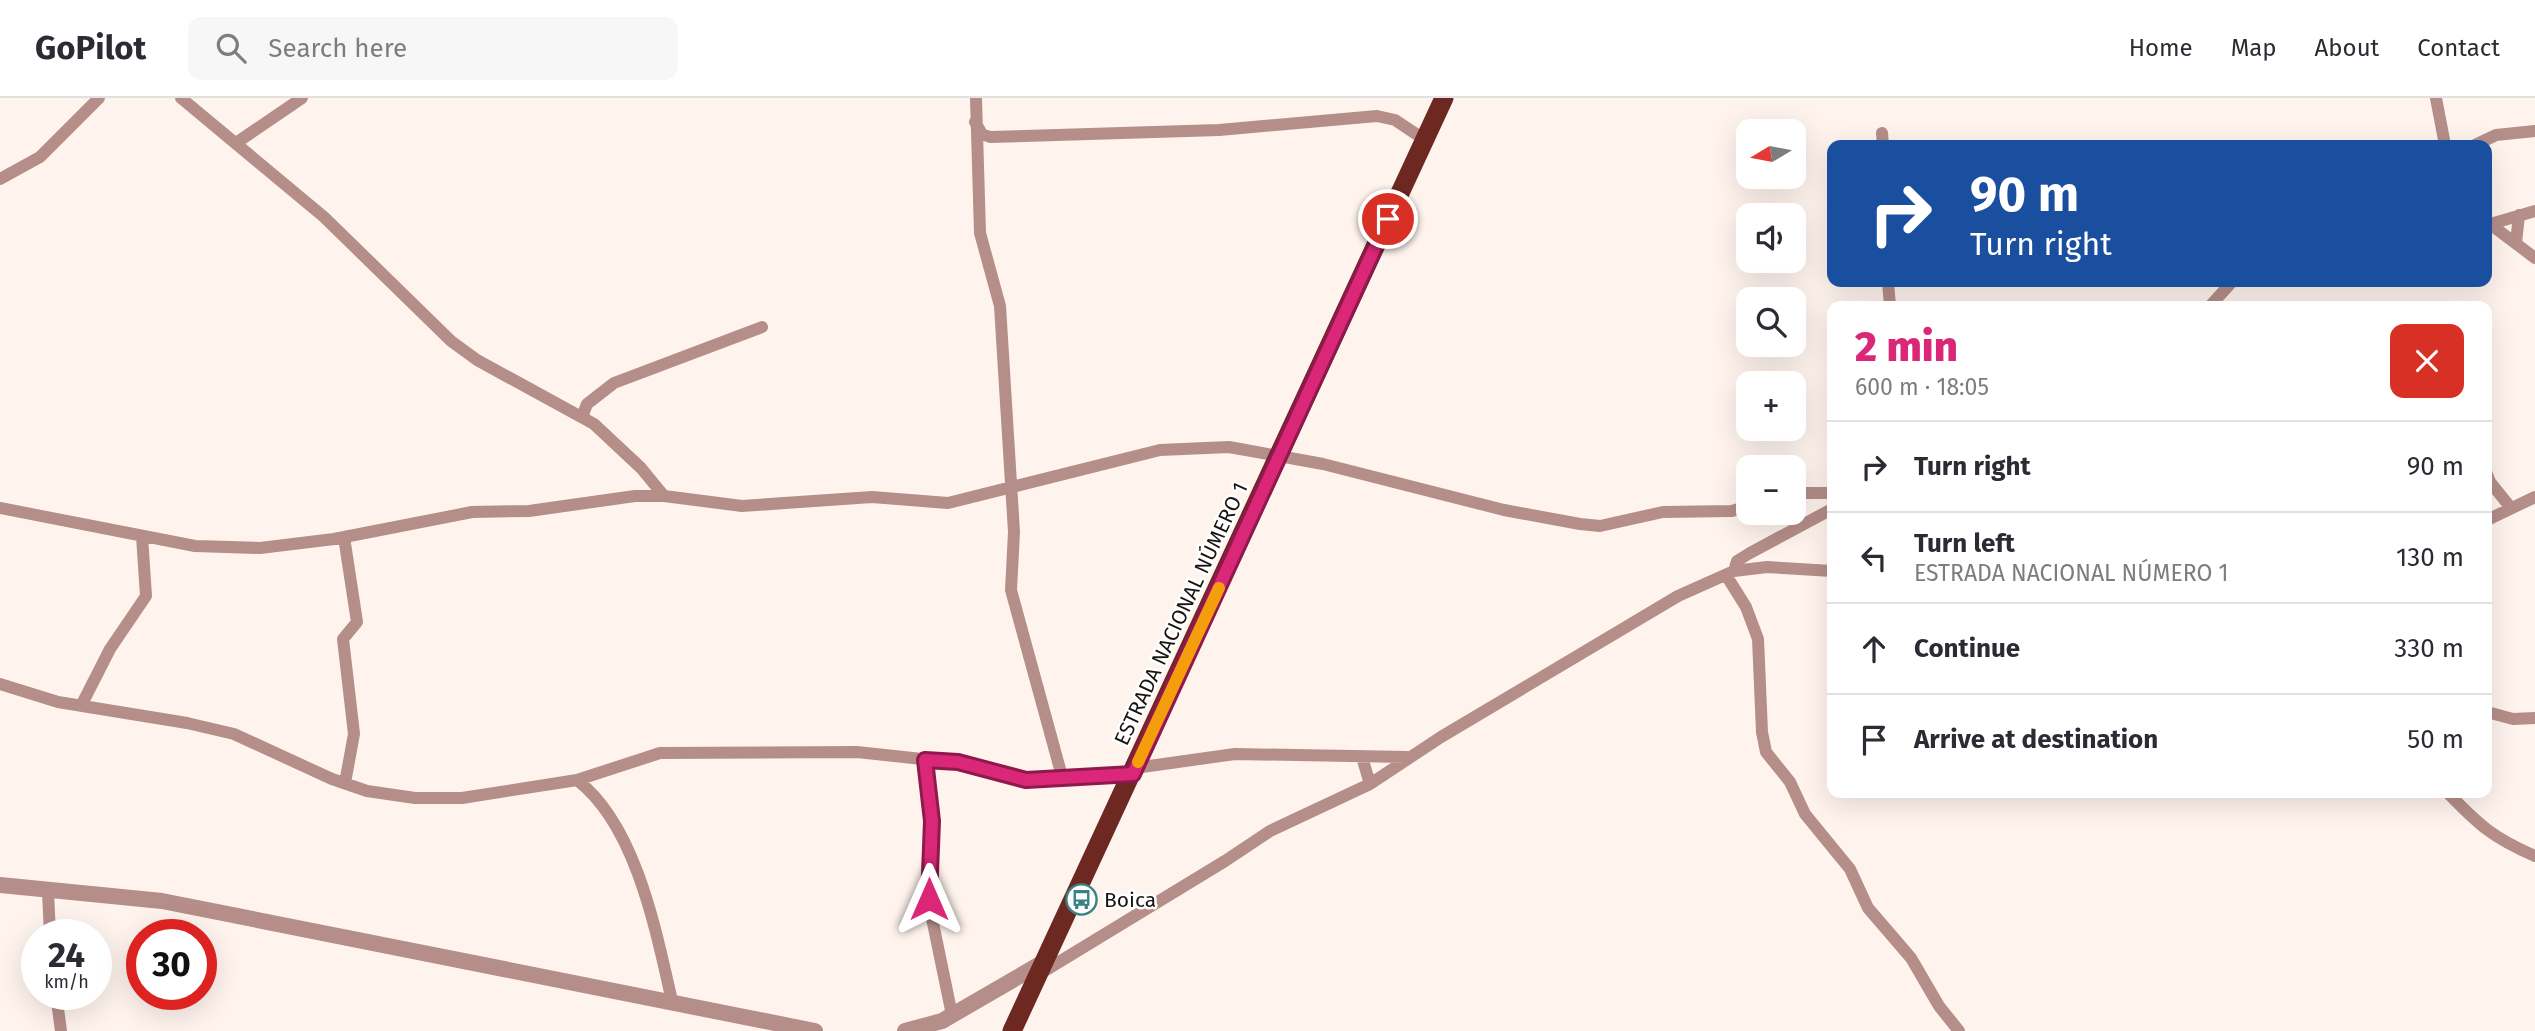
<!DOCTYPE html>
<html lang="en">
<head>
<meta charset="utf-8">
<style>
  :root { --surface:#fff; --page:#f7f7f7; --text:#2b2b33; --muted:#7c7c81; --line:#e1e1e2; --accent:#db2777 }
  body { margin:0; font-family:"Fira Sans",sans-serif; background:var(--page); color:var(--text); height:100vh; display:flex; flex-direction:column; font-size:26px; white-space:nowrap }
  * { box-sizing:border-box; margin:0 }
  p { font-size:23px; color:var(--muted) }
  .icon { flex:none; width:38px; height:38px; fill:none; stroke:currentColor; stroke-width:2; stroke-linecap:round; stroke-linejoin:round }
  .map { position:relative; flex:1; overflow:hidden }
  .side { position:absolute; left:1827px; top:203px; width:665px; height:497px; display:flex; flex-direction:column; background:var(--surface); border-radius:14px; box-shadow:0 7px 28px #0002 }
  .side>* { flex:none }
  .banner { position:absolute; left:1827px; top:42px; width:665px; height:147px; border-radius:14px; box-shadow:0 7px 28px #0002; background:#1a4fa0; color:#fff; overflow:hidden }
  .needle { width:46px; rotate:260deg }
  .buttons { position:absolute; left:1736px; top:21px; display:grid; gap:14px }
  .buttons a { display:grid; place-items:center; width:70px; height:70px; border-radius:14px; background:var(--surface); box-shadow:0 7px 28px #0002; font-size:35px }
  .speed { position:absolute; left:21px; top:821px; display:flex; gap:14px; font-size:35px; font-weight:700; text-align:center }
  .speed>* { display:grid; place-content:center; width:91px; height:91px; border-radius:50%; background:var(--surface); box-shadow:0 7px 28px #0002; line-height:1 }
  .speed small { font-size:18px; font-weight:400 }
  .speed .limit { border:10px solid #d22; background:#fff; color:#111 }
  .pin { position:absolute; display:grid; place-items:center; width:60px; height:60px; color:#fff; margin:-30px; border:4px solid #fff; border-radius:50%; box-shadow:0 2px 7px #0007 }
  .me { position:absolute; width:77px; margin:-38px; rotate:0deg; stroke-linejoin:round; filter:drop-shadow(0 0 5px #0008) }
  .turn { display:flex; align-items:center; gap:24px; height:147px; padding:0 28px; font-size:32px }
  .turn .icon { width:91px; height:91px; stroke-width:2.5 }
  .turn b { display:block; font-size:49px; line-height:60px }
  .round { display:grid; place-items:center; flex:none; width:74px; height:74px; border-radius:14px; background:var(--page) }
  .headline { display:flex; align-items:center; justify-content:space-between; height:119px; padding:0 28px }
  h1 { font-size:42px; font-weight:800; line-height:52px; color:var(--accent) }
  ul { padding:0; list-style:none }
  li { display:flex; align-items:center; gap:21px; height:91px; padding:0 28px; border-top:2px solid var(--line) }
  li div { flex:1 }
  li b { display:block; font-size:26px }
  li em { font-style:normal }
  header { display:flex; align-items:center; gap:42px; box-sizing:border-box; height:98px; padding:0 35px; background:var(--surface); border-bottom:2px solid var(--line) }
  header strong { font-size:33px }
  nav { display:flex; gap:38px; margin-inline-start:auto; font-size:24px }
  .search { width:490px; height:63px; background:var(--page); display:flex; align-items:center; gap:18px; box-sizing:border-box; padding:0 24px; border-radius:14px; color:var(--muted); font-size:26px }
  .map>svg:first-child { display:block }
</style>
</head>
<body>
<header>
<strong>GoPilot</strong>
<div class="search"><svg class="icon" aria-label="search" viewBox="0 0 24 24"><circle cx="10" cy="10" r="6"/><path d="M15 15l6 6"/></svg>Search here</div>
<nav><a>Home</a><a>Map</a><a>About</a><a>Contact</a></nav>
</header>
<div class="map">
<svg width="2535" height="933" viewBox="0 0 2535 933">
  <rect width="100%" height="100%" fill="#fef3ed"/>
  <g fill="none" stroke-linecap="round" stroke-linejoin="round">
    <path stroke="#b58e89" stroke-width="12" d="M181,0L324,119L451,243L477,262L594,326L641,370L664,398
      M976,0L980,135L1000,208L1014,434L1011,492L1063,682
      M2436,0L2445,47
      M975,24L982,36L990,39L1219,32L1377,18L1395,22L1416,36
      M1882,35L1883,47
      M236,45L302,0
      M2475,47L2496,37L2535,33
      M0,81L40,59L99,0
      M2490,126L2535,160
      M2487,127L2535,113
      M2516,145L2519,117
      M1888,184L1890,208
      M2210,208L2232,184
      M582,319L587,306L614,285L762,229
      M2487,376L2490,384L2511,410
      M1794,395H1832
      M0,410L195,448L260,450L334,441L472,414L529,413L635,398H664L742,408L872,399L948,405L1160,352L1229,349L1323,366L1504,412L1580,426L1600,428L1663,414L1732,413L1748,408
      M2487,422L2535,399
      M344,439L357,524L343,541L354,636L345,685
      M1734,473L1737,463L1750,455L1832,411
      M1726,477L1746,509L1758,541L1762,634L1766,654L1790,684L1805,716L1850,771L1868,810L1911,860L1939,908L1959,933
      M0,586L58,604L187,625L234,636L332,681L367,693L415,700H462L577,682L660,655L857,654L959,665L1042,683L1133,676
      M82,606L110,551L146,498L142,438
      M2487,614L2513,621L2535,620
      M1362,659L1370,686
      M925,662L931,723L928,801L952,917
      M1135,670L1235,656L1407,659
      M577,682C636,727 656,833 672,903
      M2448,695C2479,727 2493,740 2535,758
      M48,794L50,836
      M1041,875L1225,763L1270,733L1370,686L1441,639L1678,498L1734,473L1767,469L1832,473
      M56,896L61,933"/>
    <path stroke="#b58e89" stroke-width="16" d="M0,787L162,803L815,933
      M905,933L942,923L1042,865"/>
    <path stroke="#6d2822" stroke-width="19" d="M1012,933L1444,0"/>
  </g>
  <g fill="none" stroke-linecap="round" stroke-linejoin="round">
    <defs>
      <path id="route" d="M929,801L932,723L925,662L958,664L1026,682L1133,676L1388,121"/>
    </defs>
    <use href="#route" stroke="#8e194d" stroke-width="18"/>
    <use href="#route" stroke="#db2777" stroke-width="12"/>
    <path stroke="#f59e0b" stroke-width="12" d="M1138,664L1219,490"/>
  </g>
  <defs>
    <symbol id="bus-ring" viewBox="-11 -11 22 22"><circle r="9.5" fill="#fff" stroke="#398284" stroke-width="1.5"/><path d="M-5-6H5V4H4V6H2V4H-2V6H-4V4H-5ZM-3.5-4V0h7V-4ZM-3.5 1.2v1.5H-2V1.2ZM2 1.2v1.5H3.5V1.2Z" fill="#398284"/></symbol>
  </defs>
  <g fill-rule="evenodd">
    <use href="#bus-ring" x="1064" y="784" width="35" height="35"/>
  </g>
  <g text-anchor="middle" stroke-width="5" stroke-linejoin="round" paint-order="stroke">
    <g font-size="21" fill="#181411" stroke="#fff">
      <text transform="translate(1181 516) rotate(-65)" y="7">ESTRADA NACIONAL NÚMERO 1</text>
    </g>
    <g font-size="21" fill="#181411" stroke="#fff" text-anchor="start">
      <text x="1104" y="809">Boica</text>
    </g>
  </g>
</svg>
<div class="buttons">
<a><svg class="needle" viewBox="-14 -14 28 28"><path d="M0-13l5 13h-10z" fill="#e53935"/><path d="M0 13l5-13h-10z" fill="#7c7c81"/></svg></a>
<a><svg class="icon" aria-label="sound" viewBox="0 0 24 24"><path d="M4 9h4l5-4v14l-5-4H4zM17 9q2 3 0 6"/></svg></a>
<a><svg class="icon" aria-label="search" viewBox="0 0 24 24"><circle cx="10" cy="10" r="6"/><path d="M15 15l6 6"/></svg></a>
<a>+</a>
<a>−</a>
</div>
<div class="speed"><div>24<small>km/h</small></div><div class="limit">30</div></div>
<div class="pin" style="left:1388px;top:121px;background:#d93025"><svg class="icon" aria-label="arrive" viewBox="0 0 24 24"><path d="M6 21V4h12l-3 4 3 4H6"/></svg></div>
<svg class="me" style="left:929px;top:801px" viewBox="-20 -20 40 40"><path d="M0-17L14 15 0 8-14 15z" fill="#db2777" stroke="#fff" stroke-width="4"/></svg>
<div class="banner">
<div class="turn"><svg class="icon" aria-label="right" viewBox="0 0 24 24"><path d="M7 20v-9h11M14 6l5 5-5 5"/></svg><div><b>90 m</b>Turn right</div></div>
</div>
<section class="side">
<div class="headline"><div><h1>2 min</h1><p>600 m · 18:05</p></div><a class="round" style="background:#d93025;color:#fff"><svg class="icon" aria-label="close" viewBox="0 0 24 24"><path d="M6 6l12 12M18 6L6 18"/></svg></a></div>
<ul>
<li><svg class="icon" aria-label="right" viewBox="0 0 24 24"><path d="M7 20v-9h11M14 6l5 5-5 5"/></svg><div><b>Turn right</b></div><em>90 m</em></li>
<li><svg class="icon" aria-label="left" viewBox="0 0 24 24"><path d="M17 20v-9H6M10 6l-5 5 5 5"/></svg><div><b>Turn left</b><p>ESTRADA NACIONAL NÚMERO 1</p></div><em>130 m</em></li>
<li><svg class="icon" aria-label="ahead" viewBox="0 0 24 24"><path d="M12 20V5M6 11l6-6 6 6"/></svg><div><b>Continue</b></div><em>330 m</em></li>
<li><svg class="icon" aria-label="arrive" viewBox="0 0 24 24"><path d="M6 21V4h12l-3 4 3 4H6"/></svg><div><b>Arrive at destination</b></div><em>50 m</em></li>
</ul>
</section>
</div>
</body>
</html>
